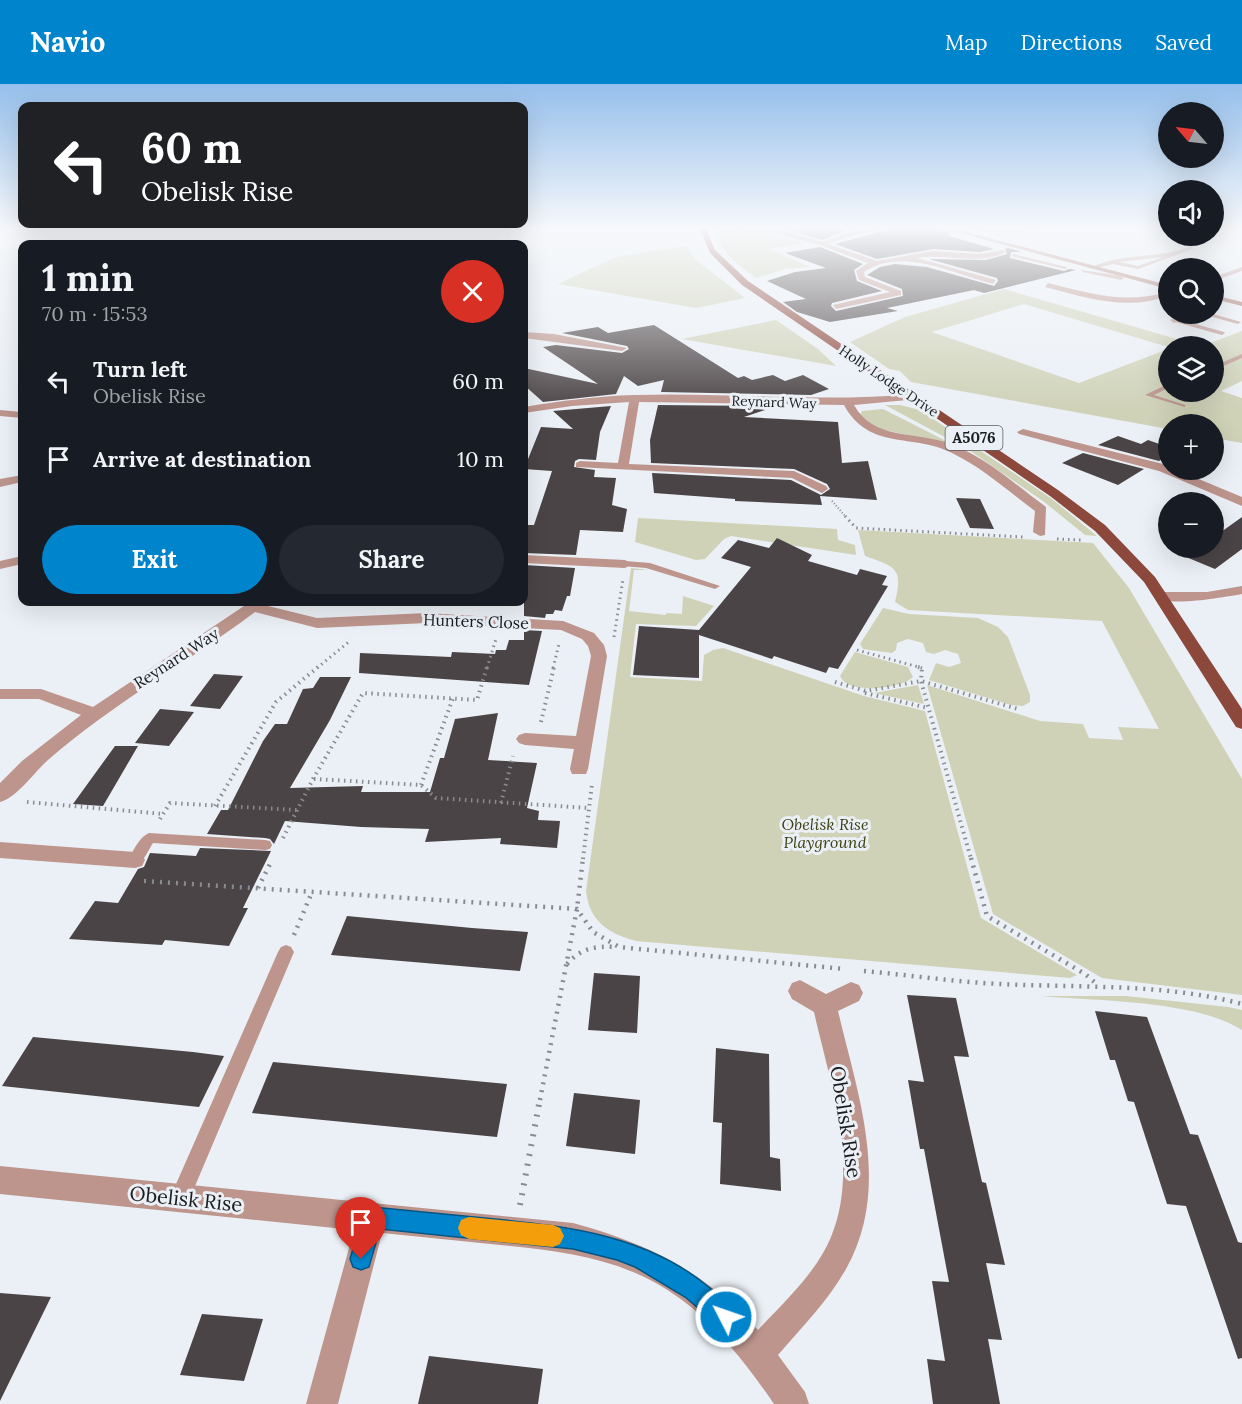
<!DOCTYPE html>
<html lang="en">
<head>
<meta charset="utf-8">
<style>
  :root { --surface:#171b24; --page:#242831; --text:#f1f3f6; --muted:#9ea1a6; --accent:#0085cc }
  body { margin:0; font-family:Lora,serif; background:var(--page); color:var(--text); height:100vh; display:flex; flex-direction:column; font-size:22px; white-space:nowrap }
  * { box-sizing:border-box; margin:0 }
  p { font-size:20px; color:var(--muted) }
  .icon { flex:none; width:33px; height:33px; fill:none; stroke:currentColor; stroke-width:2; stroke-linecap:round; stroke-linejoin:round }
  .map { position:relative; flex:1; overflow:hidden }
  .panel { position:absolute; left:18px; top:156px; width:510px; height:366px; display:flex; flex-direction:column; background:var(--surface); border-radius:12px; box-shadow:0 6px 24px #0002 }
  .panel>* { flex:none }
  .hud { position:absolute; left:18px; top:18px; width:510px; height:126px; border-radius:12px; box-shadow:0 6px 24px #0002; background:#202124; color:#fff; overflow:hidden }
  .needle { width:39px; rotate:298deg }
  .tools { position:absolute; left:1158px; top:18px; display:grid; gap:12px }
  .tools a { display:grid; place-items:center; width:66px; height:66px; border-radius:50%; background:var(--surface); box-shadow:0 6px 24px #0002; font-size:30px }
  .pin { position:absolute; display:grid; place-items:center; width:51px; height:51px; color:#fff; margin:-62px -26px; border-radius:50% 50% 50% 0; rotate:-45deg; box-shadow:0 0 6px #0007 }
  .pin .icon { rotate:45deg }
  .me { position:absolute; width:66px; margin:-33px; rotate:311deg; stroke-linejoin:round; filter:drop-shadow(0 0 4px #0008) }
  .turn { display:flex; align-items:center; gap:21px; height:126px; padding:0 24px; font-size:27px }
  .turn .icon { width:78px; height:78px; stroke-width:2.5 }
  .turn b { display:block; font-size:42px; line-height:51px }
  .round { display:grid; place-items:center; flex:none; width:63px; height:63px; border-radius:32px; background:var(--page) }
  .headline { display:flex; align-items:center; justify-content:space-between; height:102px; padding:0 24px }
  h1 { font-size:36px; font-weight:700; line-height:45px }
  .action { display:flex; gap:12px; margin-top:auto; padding:12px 24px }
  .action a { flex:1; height:69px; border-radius:36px; background:var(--accent); color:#fff; font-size:24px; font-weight:700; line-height:69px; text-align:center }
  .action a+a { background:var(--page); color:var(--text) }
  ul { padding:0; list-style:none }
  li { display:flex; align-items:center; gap:18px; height:78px; padding:0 24px }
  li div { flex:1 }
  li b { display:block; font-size:22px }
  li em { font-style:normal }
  header { display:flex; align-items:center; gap:36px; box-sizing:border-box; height:84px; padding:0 30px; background:var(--accent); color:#fff }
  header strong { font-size:28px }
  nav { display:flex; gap:33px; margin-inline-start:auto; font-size:21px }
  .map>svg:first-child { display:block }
</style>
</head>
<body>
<header>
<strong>Navio</strong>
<nav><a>Map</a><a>Directions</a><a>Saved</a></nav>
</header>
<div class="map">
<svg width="1242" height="1320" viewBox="0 0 1242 1320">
  <rect width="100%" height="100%" fill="#ebf0f6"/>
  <path fill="#cfd2b7" d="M715,143H761L781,154L805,159L768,165L811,183L785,185L756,194C738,181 718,166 715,143Z
    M956,143H1057L999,152Z
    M685,162L695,175L745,214L696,224L558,200L616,173Z
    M1004,205L1201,262L1168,263L1024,220L932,248L1079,299L1168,265V308H1214V262H1202L1242,247V297L1221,307L1242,314V359L1214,354V340H1168V345L911,298L900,287L889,285L850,258L905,233Z
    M776,236L818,265L836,282L682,255Z
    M885,321H900L920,326L1052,415L1097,452L1085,451L1043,417L969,366Z
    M883,325L954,361L875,344L860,331L862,327Z
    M638,434L837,445L838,456L855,461L856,471L731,452L724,455L705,475L696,476L635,458Z
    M858,446L1093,459L1129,504L1242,695V911L1102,894L993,830L927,601L1040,637L1083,640L1089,654L1123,656L1118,643L1159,645L1102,537L908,526L895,518C903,485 897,483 865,472Z
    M631,484L649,486H634L629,527L666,531V529L682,530L683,512L714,522L696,542L636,540L630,593L702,597L704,571L713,566L723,564L864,612L925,627L981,834L1077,891L1070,894L636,857C609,850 589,837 586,807Z
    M883,524L909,530L978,534L998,543L1008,553L1030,611V618L1023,622L1011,621L929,596L936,579L949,583L961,579L958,570L945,566L934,570L926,568L923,559L908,555L897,559L896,566L892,569L863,565L860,560Z
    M855,568L908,583L913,593C901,605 847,611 840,592Z
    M918,601L924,620L874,609Z
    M1040,912H1126L1228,923L1242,926V946C1195,916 1096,917 1040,912Z"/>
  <path fill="#4b4446" d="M790,143H878L848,146L822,156L789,146Z
    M897,143H936L949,148V152L994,165L980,168L933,165L877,175L835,160Z
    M820,163L863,180L854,186L857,197L882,207L832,219L831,222L836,227L903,212L902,205L867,191L880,183L895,180L927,183L994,202L998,197L997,194L929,175L986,176L1007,170L1005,165L1008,164L1022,168H1011L1010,174L1064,187L1069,185L1076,186L984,209L974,206L887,224L898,227L830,238L797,228L783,218L806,215L767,197L795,188L826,184L785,169Z
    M654,241L738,294L744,292L752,296L773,291L785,297L803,291L829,305L811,311L661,308L664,296L638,302L624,292L616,310L543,318L524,301V284L598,300L543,263L556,261L622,269L629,265L627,262L562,249L598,243L608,249Z
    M658,321L777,322L744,333L838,338L842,379L868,377L877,416L820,412L822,421L735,417V415L654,409L652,389L791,396L821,411L830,405L827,400L794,385L651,379L650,356Z
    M611,322L600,348L596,376L579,375L575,377L574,383L595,386L594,393L616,394L612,421L627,425L623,448L580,446L576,471L524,469V441H534L552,387L524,385L541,343L573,345L553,327Z
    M1118,352L1141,360L1148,356L1168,363V371L1159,377L1098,361Z
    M1083,369L1144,385L1118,401L1062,379Z
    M956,414L980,415L994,445L970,444Z
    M1242,433V465L1215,485L1186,473L1199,464H1214V453Z
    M777,454L812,471L808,477L857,491L860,485L887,492L882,501L888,502L838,585L829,583L826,589L774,572L772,575L699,551V594L633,591L639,542L699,546L751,483L721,474L738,456L769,464Z
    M524,481L575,484L570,512H567L562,527L555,526L553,530H546L545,534L524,532Z
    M524,546L542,547L529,601L359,589L360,569L451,573L452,568L495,570L496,566H506L509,556H524Z
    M214,590L243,592L220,625L190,622Z
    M320,593H351L330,636L290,704L363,702L361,708H430L440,674H444L455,635L498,629L488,676L537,679L527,724L539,727L538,736L560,737L557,764L500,760L501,754L425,758L429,745L361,743L285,737L274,760L270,755L265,754L207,750L221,726H228L263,657L275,640H287L303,605L313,604Z
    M160,625L194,628L169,662L135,659Z
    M115,662H138L103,722L73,720Z
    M200,764L271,767L243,824H248L229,862L165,856L162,861L69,855L95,817L118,819L138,785L144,783L150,769L196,772Z
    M347,832L472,844L528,848L520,887L331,871Z
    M594,889L640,892L637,949L588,946Z
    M907,911L956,914L969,973L954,972L982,1098L986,1099L1005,1181L986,1179L1002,1256L988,1255L1000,1320H933L927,1275L945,1277L932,1197L949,1198L924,1065H920L908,996L924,998Z
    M1095,927L1147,933L1190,1050L1198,1051L1238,1158L1242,1159V1274L1238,1275L1186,1122L1167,1120L1134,1018L1128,1017L1115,976H1110Z
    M33,953L193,968L224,972L199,1023L2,1002Z
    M716,964L769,970L770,1073L780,1075L781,1107L720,1100L722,1039L713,1038Z
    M273,978L507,1000L497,1053L252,1029Z
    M574,1009L640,1016L635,1070L566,1062Z
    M0,1209L51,1213L0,1317Z
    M202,1230L263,1235L244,1297L180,1291Z
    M429,1272L543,1285L538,1320H418Z"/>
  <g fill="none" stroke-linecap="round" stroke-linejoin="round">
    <path stroke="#888c90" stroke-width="1.5" stroke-dasharray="1 1.5" stroke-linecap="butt" d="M721,149L747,143"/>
    <path stroke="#888c90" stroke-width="2" stroke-dasharray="1 2" stroke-linecap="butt" d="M832,417L846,433"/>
    <path stroke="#888c90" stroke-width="3" stroke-dasharray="1.5 4" stroke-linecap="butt" d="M845,432L856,444L1023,453
      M1057,455L1082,456
      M614,553L623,495
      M857,566L922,584
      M317,584L351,556
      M487,584L496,555
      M553,584L559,560"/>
    <path stroke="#888c90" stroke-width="4" stroke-dasharray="1.5 4.5" stroke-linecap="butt" d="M918,583L922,584L921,597L971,775
      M835,598L866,607L921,597L1018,625
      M865,609L928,624
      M541,638L554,583
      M314,695L421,701L436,714L589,724
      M421,701L453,614
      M27,718L164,730
      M501,719L513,672
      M215,722L276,618L318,583
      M160,735L170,719L297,726
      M283,754L313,695L363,609L477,616L487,583
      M583,775L592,700"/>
    <path stroke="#888c90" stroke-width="4.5" stroke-dasharray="2 6" stroke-linecap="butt" d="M971,774L987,832L1085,890L1098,901
      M144,797L577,825L593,848L619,863L844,885
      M258,804L270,780
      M294,851L312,808
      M567,880C581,864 595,862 615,863
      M864,887C909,891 955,898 1001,900C1081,904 1164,899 1242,920
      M540,1016L577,825L583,774"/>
    <path stroke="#888c90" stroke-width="6" stroke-dasharray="2 8" stroke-linecap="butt" d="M520,1121L540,1015"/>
    <path fill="#bd958d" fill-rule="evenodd" d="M1199,154L1201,156L1192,159L1193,165L1138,185L1113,180L1092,185L1090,184C1120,169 1157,175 1189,163L1188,157ZM1163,173L1138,182L1119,178Z
      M1013,170L1067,183V184L1065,185L1011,172Z
      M1081,186L1121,192L1124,194L1121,196L1083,188Z
      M1209,230H1213L1241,238L1238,240L1209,232Z
      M1174,234L1224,248L1225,249L1222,251L1172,237Z
      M1242,270V274L1214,286V282Z
      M1168,300V304L1154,311L1185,321V323L1145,311Z
      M625,477L650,479L720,502L715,505L646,484L622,482L620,480Z
      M149,749L265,756L270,757L272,761L270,765L265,766L153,759C147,768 142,784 130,780L128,776C133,767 140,752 149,749Z
      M286,861L291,863L294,868L187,1121L180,1123L173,1121L171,1114L173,1107L278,868L281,863Z"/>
    <path fill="#bd958d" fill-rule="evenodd" d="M765,143H772L822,158L849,148L895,143L850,152L828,160L877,177L933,167L980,170L1003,166L1006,168C981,182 945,169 917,174L996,196L993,200C953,190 902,162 864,188L865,193L901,207V211L836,225L833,221L890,208L859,196L856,187L868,179L820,161L777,150Z
      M1242,183V187L1214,197V193Z
      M1048,199C1093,210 1122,220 1168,208V212C1126,227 1087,214 1045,203Z
      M1214,229L1211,234L1201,230Z
      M1186,230H1197L1174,239L1170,236Z
      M524,248L554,250L627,264L622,267L524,254Z
      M914,310L919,313L918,315L854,321C873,355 912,348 945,358C983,370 1014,400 1046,423L1045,451L1040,452L1033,448L1035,427C1008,407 983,384 952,369C913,349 869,367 844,321L639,318L629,380L794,387L826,402L828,405L822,409L792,394L576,383V379L580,377L618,379L629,318L572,322L524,329V323C560,317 597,312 634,311C728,308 819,319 914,310Z
      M0,326L22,328V334L0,332Z
      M1023,345L1167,381L1168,386H1177L1242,413V422L1159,387L1019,350L1017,348Z
      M22,391V398L0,403V395Z
      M524,471L625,476L632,480L625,484L524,479Z
      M22,472V480L0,485V477Z
      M1242,502V510C1225,513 1165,524 1154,512L1161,508H1207Z
      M250,518H266L264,521L317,534L427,529L563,537L594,549L604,561L607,572L588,685L586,690H572L570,685L574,665L525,661L519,659L516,655L519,651L525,649L576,652L591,572L588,562L582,555L561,546L427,539L317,544L255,528C187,579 112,620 48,676C34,688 18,713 0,718V699L22,677L81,631L39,615H0V605H41L93,623Z
      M0,758L135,768L142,770L145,776L142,782L135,784L0,774Z
      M800,896L826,910L851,898L859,901L863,909L859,917L838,927C858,1012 892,1103 846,1185C828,1217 802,1243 778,1271L805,1308L809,1320H774C750,1285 724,1251 691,1223C634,1176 571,1168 500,1161C461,1157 422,1153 382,1149L338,1320H306L354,1146L0,1110V1082L573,1139C650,1160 703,1187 758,1246C784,1218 816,1189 831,1153C860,1083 830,999 814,928L792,915L788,907L792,899Z"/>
    <path fill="#a2695d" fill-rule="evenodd" d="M938,143H947L1168,201V205Z
      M1214,211L1242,218V222L1214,215Z"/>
    <path fill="#8d483c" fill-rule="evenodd" d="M699,143H705L715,166L748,197L1058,406L1105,441L1155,493L1242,625V645L1236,643L1144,498L1095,447L1050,412L742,201L710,169Z"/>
  </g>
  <linearGradient id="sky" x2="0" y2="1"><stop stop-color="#95bfeb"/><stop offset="0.44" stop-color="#f6f8fb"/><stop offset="1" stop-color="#f6f8fb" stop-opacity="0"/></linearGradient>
  <rect width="1242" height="327" fill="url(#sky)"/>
  <path fill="#0085cc" stroke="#005685" stroke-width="1.5" d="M372,1123C413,1127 454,1131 495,1135C572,1143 648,1152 710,1204C720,1213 732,1220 738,1233L734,1241L726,1245L718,1241L685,1213L635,1183L617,1176L573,1165L380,1145L369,1183L361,1186L353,1183L350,1175L364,1126Z"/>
  <path fill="#f59e0b" d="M469,1133L553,1141L560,1144L564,1152L560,1160L553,1163L469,1155L461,1151L458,1144L461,1136Z"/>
  <g text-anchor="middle" stroke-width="6" stroke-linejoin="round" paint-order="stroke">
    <g font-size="14" fill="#1a1c1e" stroke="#ebf0f6">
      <text transform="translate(889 297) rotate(34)" y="5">Holly Lodge Drive</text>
      <text transform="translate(774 318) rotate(2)" y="5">Reynard Way</text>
    </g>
    <rect fill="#ebf0f6" stroke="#595c5f" stroke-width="1.5" x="945.5" y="342" width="57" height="24" rx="4.5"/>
    <g font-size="15" font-weight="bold" fill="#1a1c1e">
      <text x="974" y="359">A5076</text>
    </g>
    <g font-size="16" fill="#1a1c1e" stroke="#ebf0f6">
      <text transform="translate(476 537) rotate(2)" y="6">Hunters Close</text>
      <text transform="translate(176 574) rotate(-33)" y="6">Reynard Way</text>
    </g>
    <g font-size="16" font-style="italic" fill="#3c3f11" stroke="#ebf0f6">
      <text x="825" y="746">Obelisk Rise<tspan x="825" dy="18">Playground</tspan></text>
    </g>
    <g font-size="20" fill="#1a1c1e" stroke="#ebf0f6">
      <text transform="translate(846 1038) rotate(81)" y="7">Obelisk Rise</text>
      <text transform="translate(186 1115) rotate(6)" y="7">Obelisk Rise</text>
    </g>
  </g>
</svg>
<div class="tools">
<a><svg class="needle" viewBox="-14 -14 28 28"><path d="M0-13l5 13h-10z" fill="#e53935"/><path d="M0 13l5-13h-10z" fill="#9ea1a6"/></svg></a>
<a><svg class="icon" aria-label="sound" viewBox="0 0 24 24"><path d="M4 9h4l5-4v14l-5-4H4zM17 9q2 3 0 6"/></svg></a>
<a><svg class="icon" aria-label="search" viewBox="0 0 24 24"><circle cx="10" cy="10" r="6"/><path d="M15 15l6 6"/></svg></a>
<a><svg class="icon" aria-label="layers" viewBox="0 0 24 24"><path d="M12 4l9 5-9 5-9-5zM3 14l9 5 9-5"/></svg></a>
<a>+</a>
<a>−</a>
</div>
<div class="pin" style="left:361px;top:1175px;background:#d93025"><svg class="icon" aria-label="arrive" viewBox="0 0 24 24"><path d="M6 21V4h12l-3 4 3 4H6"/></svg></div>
<svg class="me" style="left:726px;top:1233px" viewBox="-20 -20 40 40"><circle r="17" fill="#0085cc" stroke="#fff" stroke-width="3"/><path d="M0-11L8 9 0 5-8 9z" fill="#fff"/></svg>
<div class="hud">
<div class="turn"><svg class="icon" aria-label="left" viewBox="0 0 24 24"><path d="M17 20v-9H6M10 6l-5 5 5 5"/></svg><div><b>60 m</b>Obelisk Rise</div></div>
</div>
<section class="panel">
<div class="headline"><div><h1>1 min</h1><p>70 m · 15:53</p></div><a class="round" style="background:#d93025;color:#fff"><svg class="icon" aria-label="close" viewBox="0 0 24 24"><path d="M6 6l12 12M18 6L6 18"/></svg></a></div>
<ul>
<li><svg class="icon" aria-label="left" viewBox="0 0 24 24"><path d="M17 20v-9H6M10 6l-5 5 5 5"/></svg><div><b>Turn left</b><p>Obelisk Rise</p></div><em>60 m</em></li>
<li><svg class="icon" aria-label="arrive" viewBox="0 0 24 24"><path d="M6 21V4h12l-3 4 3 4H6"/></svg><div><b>Arrive at destination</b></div><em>10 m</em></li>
</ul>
<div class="action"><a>Exit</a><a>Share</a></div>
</section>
</div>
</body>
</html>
